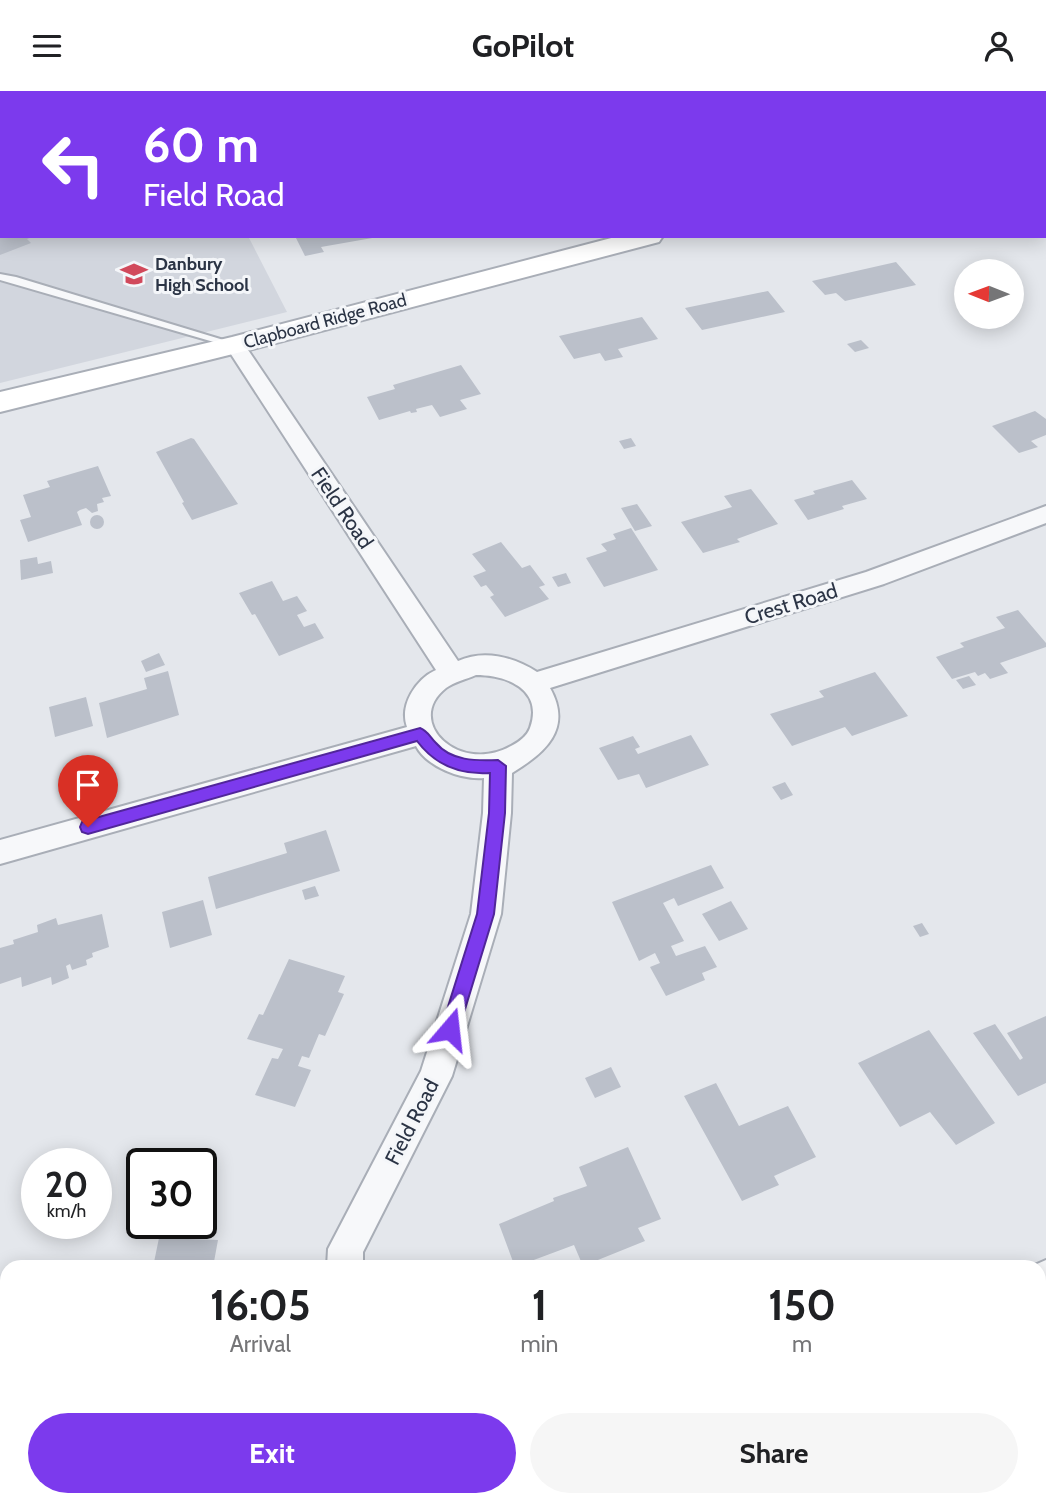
<!DOCTYPE html>
<html lang="en">
<head>
<meta charset="utf-8">
<style>
  :root { --surface:#fff; --page:#f6f6f6; --text:#202124; --muted:#757577; --accent:#7c3aed }
  body { margin:0; font-family:Cabin,sans-serif; background:var(--page); color:var(--text); height:100vh; display:flex; flex-direction:column; font-size:26px; white-space:nowrap }
  * { box-sizing:border-box; margin:0 }
  p { font-size:23px; color:var(--muted) }
  .icon { flex:none; width:38px; height:38px; fill:none; stroke:currentColor; stroke-width:2; stroke-linecap:round; stroke-linejoin:round }
  .map { position:relative; flex:1; overflow:hidden }
  .sheet { position:absolute; left:0px; top:1169px; width:1046px; height:247px; display:flex; flex-direction:column; background:var(--surface); border-radius:21px 21px 0 0; box-shadow:0 4px 18px #0003 }
  .sheet>* { flex:none }
  .guide { position:absolute; left:0px; top:0px; width:1046px; height:147px; box-shadow:0 4px 18px #0003; background:#7c3aed; color:#fff; overflow:hidden }
  .needle { width:46px; rotate:271deg }
  .fabs { position:absolute; left:954px; top:168px; display:grid; gap:14px }
  .fabs a { display:grid; place-items:center; width:70px; height:70px; border-radius:50%; background:var(--surface); box-shadow:0 4px 18px #0003; font-size:35px }
  .speed { position:absolute; left:21px; top:1057px; display:flex; gap:14px; font-size:35px; font-weight:700; text-align:center }
  .speed>* { display:grid; place-content:center; width:91px; height:91px; border-radius:50%; background:var(--surface); box-shadow:0 4px 18px #0003; line-height:1 }
  .speed small { font-size:18px; font-weight:400 }
  .speed .limit { border:4px solid #111; border-radius:10px; background:#fff; color:#111 }
  .pin { position:absolute; display:grid; place-items:center; width:60px; height:60px; color:#fff; margin:-72px -30px; border-radius:50% 50% 50% 0; rotate:-45deg; box-shadow:0 0 7px #0007 }
  .pin .icon { rotate:45deg }
  .me { position:absolute; width:77px; margin:-38px; rotate:17deg; stroke-linejoin:round; filter:drop-shadow(0 0 5px #0008) }
  .turn { display:flex; align-items:center; gap:24px; height:147px; padding:0 28px; font-size:32px }
  .turn .icon { width:91px; height:91px; stroke-width:2.5 }
  .turn b { display:block; font-size:49px; line-height:60px }
  .eta { display:flex; justify-content:space-evenly; align-items:center; height:119px; text-align:center }
  .eta b { font-size:42px; font-weight:700; line-height:49px }
  .button { display:flex; gap:14px; margin-top:auto; padding:14px 28px }
  .button a { flex:1; height:80px; border-radius:42px; background:var(--accent); color:#fff; font-size:28px; font-weight:700; line-height:80px; text-align:center }
  .button a+a { background:var(--page); color:var(--text) }
  header { display:flex; justify-content:space-between; align-items:center; height:91px; padding:0 28px; background:var(--surface); font-size:32px; font-weight:700 }
  .map>svg:first-child { display:block }
</style>
</head>
<body>
<header><svg class="icon" aria-label="menu" viewBox="0 0 24 24"><path d="M4 6h16M4 12h16M4 18h16"/></svg>GoPilot<svg class="icon" aria-label="person" viewBox="0 0 24 24"><circle cx="12" cy="8" r="4"/><path d="M4 21q1-7 8-7t8 7"/></svg></header>
<div class="map">
<svg width="1046" height="1415" viewBox="0 0 1046 1415">
  <rect width="100%" height="100%" fill="#e4e7ec"/>
  <path fill="#d2d6de" d="M0,0H583L2,2V145H248L287,221L0,292Z"/>
  <path fill="#bbc0ca" d="M0,145H34L27,148L31,152L0,164Z
    M295,145H378V146L321,156L324,161L305,165Z
    M896,171L916,194L845,210L836,202L825,204L812,190Z
    M768,200L785,221L702,239L685,217Z
    M642,226L658,248L618,258L623,266L605,270L600,262L574,268L559,245Z
    M861,249L869,257L855,261L847,253Z
    M461,274L481,303L460,309L467,318L440,326L432,314L416,318L417,321L411,322L410,320L379,329L367,306L395,298L393,294Z
    M1035,320L1046,328V344L1031,350L1038,356L1019,362L992,335Z
    M191,347L194,348L238,413L192,429L182,412L184,411L156,361Z
    M631,347L636,355L624,358L619,350Z
    M98,375L111,405L102,407L104,411L97,413L98,420L92,422L86,417L80,419L77,421L82,434L28,451L20,429L31,426L23,404L50,396L47,390Z
    M852,389L867,408L842,415L844,418L808,429L794,409L815,403L813,400Z
    M751,398L778,433L737,448L740,451L703,462L681,431L732,416L724,405Z
    M637,413L652,435L635,440L621,417Z
    M90 431a7 7 0 1 1 14 0a7 7 0 1 1-14 0Z
    M631,437L658,479L604,496L586,467L607,460L601,453L616,448L613,443Z
    M501,451L522,477L530,474L545,494L539,496L549,508L505,526L490,506L494,504L486,494L481,496L473,485L486,480L472,463Z
    M37,466L38,473L51,470L53,482L21,489L20,469Z
    M566,482L571,492L558,496L552,486Z
    M272,490L283,510L297,505L307,520L297,524L304,536L315,532L324,547L279,565L255,523L252,524L239,502Z
    M1018,519L1046,552V556L1000,572L1008,582L990,588L985,582L978,585L975,581L952,588L936,566L964,556L960,552L1005,537L996,526Z
    M159,562L165,574L146,581L141,570Z
    M168,580L179,624L107,647L99,612L147,598L144,587Z
    M875,581L908,625L852,645L845,636L792,655L770,623L824,606L819,600Z
    M969,585L976,594L963,598L956,589Z
    M86,606L93,635L55,646L49,616Z
    M691,644L709,674L646,697L639,683L618,689L599,657L633,645L640,656L635,658L638,663Z
    M785,691L793,704L781,709L772,696Z
    M326,739L340,780L216,818L208,786L287,762L284,752Z
    M711,774L724,797L678,815L674,807L663,812L684,850L671,855L676,865L705,855L717,876L702,882L705,889L666,905L650,876L660,872L655,862L639,870L612,811Z
    M315,795L319,805L305,809L302,799Z
    M203,809L212,844L170,857L162,821Z
    M731,810L748,838L719,850L702,823Z
    M102,823L109,856L92,862L93,866L86,869L87,874L72,879L70,873L66,875L69,887L52,894L51,886L22,896L21,886L0,893V857L14,853L13,849L38,841L37,834L56,827L58,834Z
    M922,832L929,843L920,846L913,835Z
    M289,868L345,885L338,901L344,903L325,945L319,943L309,967L302,965L298,975L311,979L295,1016L255,1004L272,967L278,968L283,958L247,948L259,923L263,924Z
    M1046,925V992L1018,1005L973,942L995,933L1020,969L1023,967L1007,942Z
    M929,939L995,1032L956,1054L930,1021L900,1036L858,972Z
    M611,976L621,996L595,1007L585,987Z
    M716,992L739,1035L788,1015L816,1066L774,1085L779,1094L742,1110L684,1005Z
    M628,1056L661,1128L638,1137L645,1150L583,1175L574,1154L515,1176L499,1133L554,1110L553,1107L587,1095L579,1076Z
    M159,1147L218,1149L213,1176H153Z
    M1040,1380L1046,1391V1415H970L981,1409H1040Z
    M133,1409H210L211,1415H133Z"/>
  <g fill="none" stroke-linecap="round" stroke-linejoin="round">
    <defs>
      <path id="service" d="M246,0H254L255,2H247Z
        M307,0H321L305,2Z
        M0,183L16,186L240,254L239,256H231L0,189Z"/>
      <path id="minor" d="M732,0H748L749,2H733Z
        M1029,0H1046V5L1045,2Z
        M235,248L242,250L458,570C484,558 514,566 537,581L866,481L1046,415V432L884,493L550,597C573,638 545,662 512,682L511,722L501,823L452,985L363,1161V1176H327L328,1158L421,980L471,823L483,722L484,687C461,689 427,676 416,655L0,773V749L407,636C399,614 416,588 436,579L225,254L228,250ZM476,584C506,584 544,598 530,637C527,645 519,651 511,655C460,684 403,631 446,597C454,591 467,588 476,584Z
        M1046,1169V1205L1040,1208V1176H1030Z
        M334,1409H374L376,1415H336Z
        M591,1409H640L637,1415H588Z"/>
      <path id="secondary" d="M1045,53H1046V67H1045Z
        M619,145H663L659,151L245,260L0,321V301L232,246Z"/>
    </defs>
    <use href="#service" stroke="#a9aeb7" stroke-width="4"/>
    <use href="#minor" stroke="#a9aeb7" stroke-width="4"/>
    <use href="#secondary" stroke="#a9aeb7" stroke-width="4"/>
    <use href="#service" fill="#f7f8fa" fill-rule="evenodd"/>
    <use href="#minor" fill="#f7f8fa" fill-rule="evenodd"/>
    <use href="#secondary" fill="#fff" fill-rule="evenodd"/>
  </g>
  <path fill="#7c3aed" stroke="#51269a" stroke-width="2" d="M420,637C428,640 430,646 436,652C451,670 476,670 498,669L506,675L505,722L494,823L459,938L457,944L450,947L444,944L441,938L477,823L489,722L490,682C460,684 435,674 417,650L88,743L82,741L80,736L82,731L88,729Z"/>
  <defs>
    <symbol id="school-bare" viewBox="-9 -9 18 18"><path d="M0-5L7-2L0 1L-7-2ZM-4 1L0 2.5L4 1V4Q0 6-4 4Z" fill="#d1495b" stroke="#f4f6f9" stroke-width="2.5" paint-order="stroke"/></symbol>
  </defs>
  <g fill-rule="evenodd">
    <use href="#school-bare" x="115" y="164" width="38" height="38"/>
  </g>
  <g text-anchor="middle" stroke-width="6" stroke-linejoin="round" paint-order="stroke">
    <g font-size="18" font-weight="bold" fill="#2b3445" stroke="#f4f6f9" text-anchor="start">
      <text x="155" y="179">Danbury<tspan x="155" dy="21">High School</tspan></text>
    </g>
    <g font-size="18" fill="#2b3445" stroke="#f4f6f9">
      <text transform="translate(325 230) rotate(-15)" y="6">Clapboard Ridge Road</text>
    </g>
    <g font-size="21" fill="#2b3445" stroke="#f4f6f9">
      <text transform="translate(342 417) rotate(56)" y="7">Field Road</text>
      <text transform="translate(791 513) rotate(-17)" y="7">Crest Road</text>
      <text transform="translate(412 1031) rotate(-63)" y="7">Field Road</text>
    </g>
  </g>
</svg>
<div class="fabs">
<a><svg class="needle" viewBox="-14 -14 28 28"><path d="M0-13l5 13h-10z" fill="#e53935"/><path d="M0 13l5-13h-10z" fill="#757577"/></svg></a>
</div>
<div class="speed"><div>20<small>km/h</small></div><div class="limit">30</div></div>
<div class="pin" style="left:88px;top:736px;background:#d93025"><svg class="icon" aria-label="arrive" viewBox="0 0 24 24"><path d="M6 21V4h12l-3 4 3 4H6"/></svg></div>
<svg class="me" style="left:450px;top:938px" viewBox="-20 -20 40 40"><path d="M0-17L14 15 0 8-14 15z" fill="#7c3aed" stroke="#fff" stroke-width="4"/></svg>
<div class="guide">
<div class="turn"><svg class="icon" aria-label="left" viewBox="0 0 24 24"><path d="M17 20v-9H6M10 6l-5 5 5 5"/></svg><div><b>60 m</b>Field Road</div></div>
</div>
<section class="sheet">
<div class="eta">
<div><b>16:05</b><p>Arrival</p></div>
<div><b>1</b><p>min</p></div>
<div><b>150</b><p>m</p></div>
</div>
<div class="button"><a>Exit</a><a>Share</a></div>
</section>
</div>
</body>
</html>
